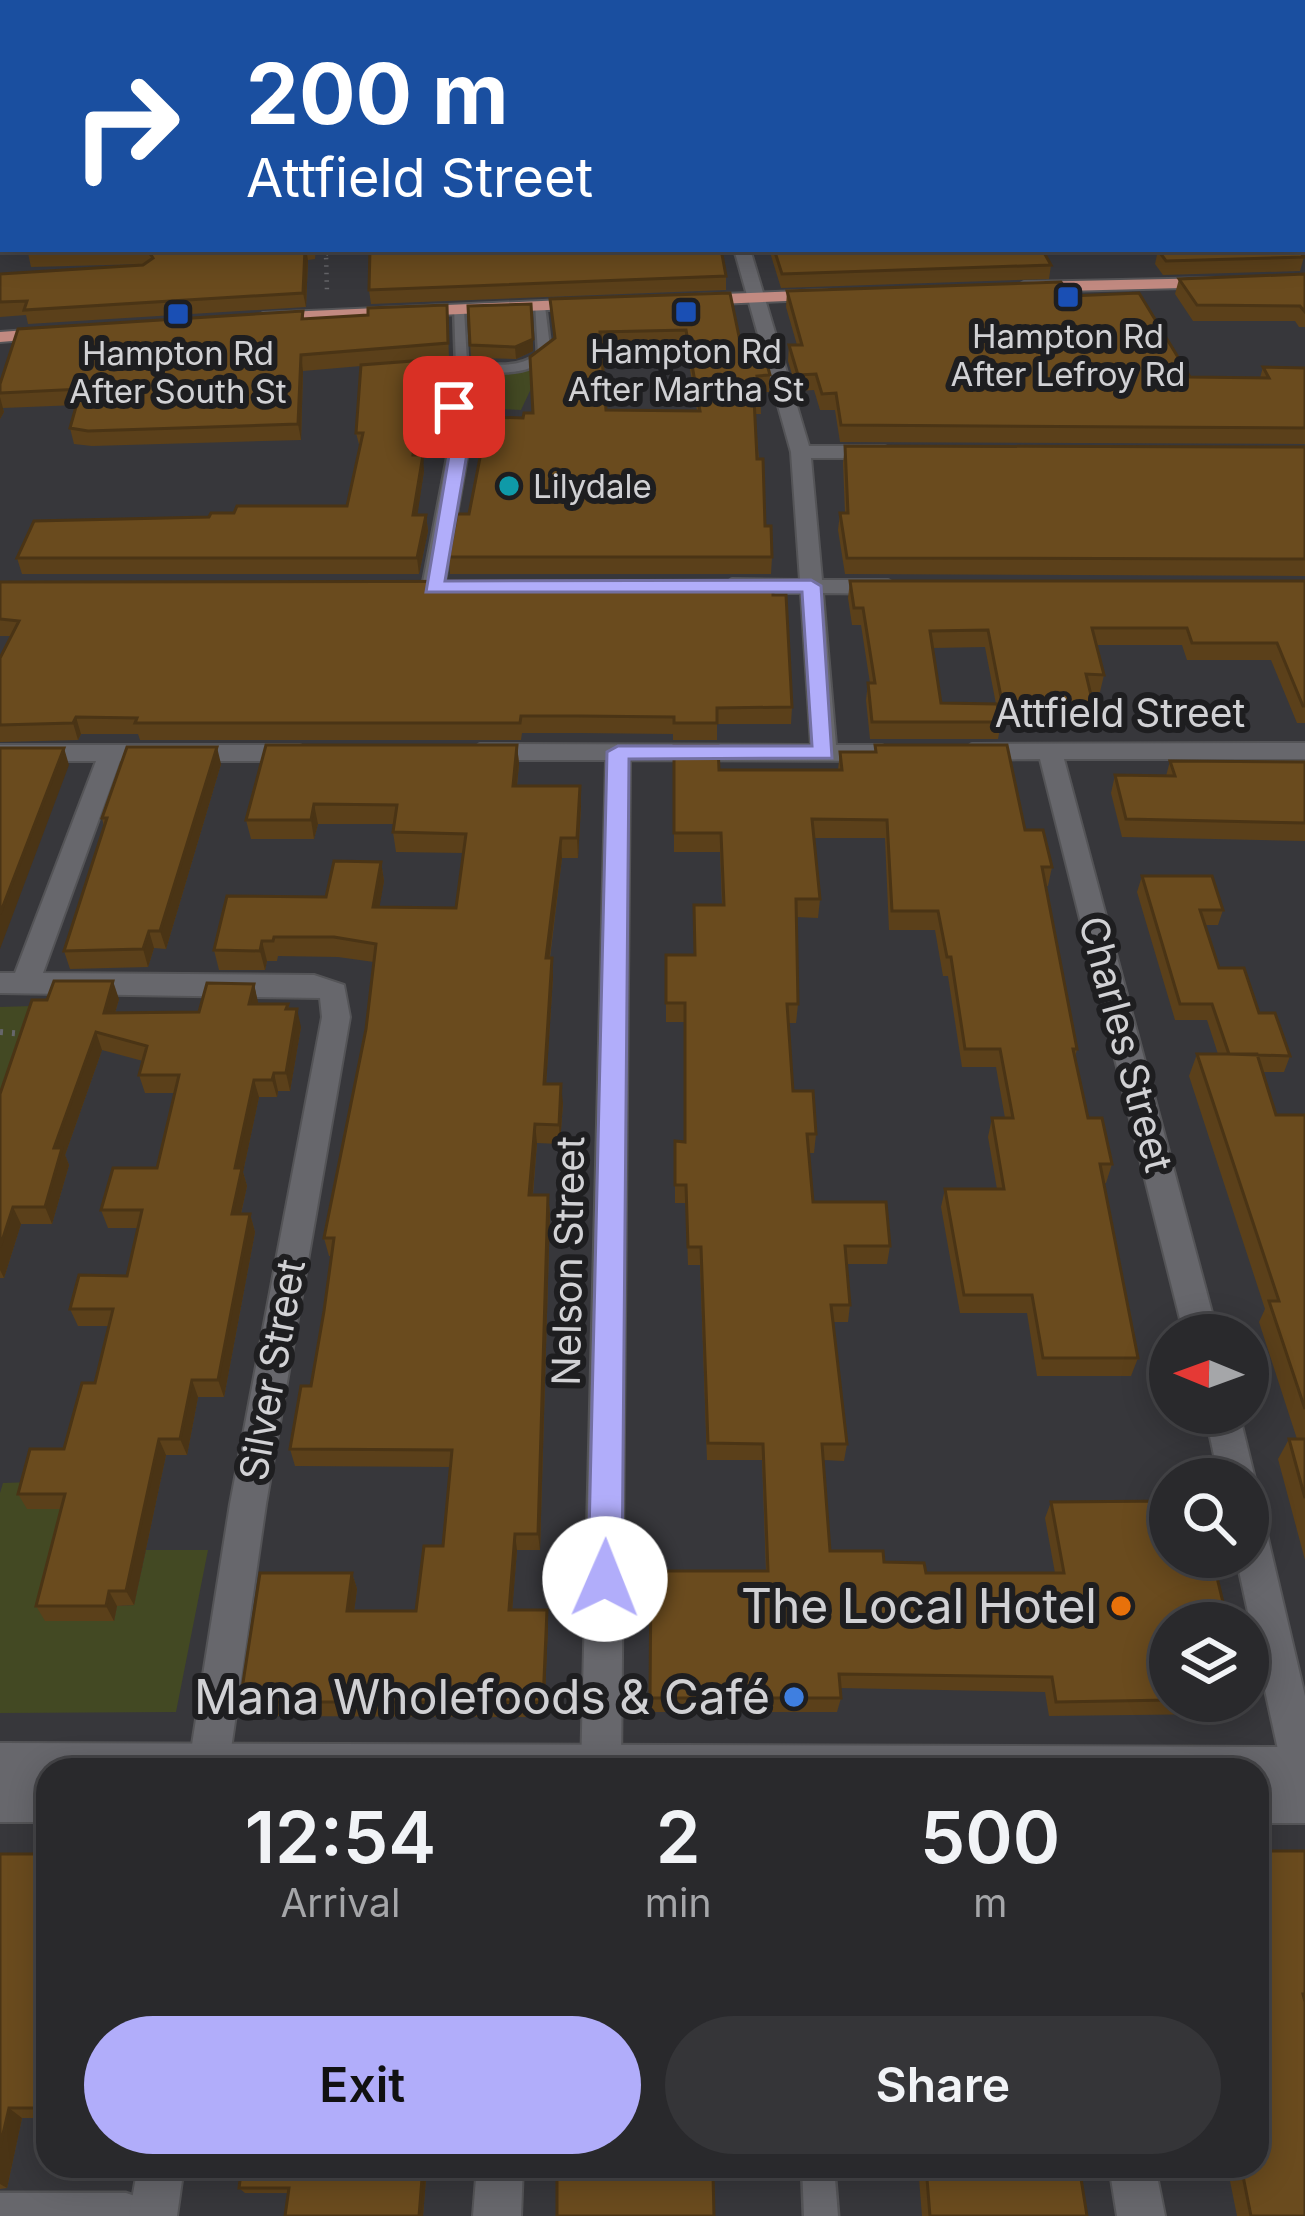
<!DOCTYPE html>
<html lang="en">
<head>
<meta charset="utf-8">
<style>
  :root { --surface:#29292c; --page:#353538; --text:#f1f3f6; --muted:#a5a6a9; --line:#454548; --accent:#b1adfa }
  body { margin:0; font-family:Inter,sans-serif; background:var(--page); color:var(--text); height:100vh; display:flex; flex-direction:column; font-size:45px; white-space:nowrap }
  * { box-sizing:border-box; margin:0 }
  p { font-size:39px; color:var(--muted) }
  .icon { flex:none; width:66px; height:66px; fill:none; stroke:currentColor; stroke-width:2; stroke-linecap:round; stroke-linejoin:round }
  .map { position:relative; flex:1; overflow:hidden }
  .side { position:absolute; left:36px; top:1758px; width:1233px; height:420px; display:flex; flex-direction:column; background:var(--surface); border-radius:36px; box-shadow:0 6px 30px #0003,0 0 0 3px var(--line) }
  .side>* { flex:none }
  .guide { position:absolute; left:0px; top:0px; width:1305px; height:252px; box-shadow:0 6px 30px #0003,0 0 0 3px var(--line); background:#1a4fa0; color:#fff; overflow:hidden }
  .needle { width:78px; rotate:271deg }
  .fabs { position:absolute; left:1149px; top:1314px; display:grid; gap:24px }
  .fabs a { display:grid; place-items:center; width:120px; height:120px; border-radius:50%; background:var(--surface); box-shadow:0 6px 30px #0003,0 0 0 3px var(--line); font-size:60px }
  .pin { position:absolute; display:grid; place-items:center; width:102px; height:102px; color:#fff; margin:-51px; border-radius:24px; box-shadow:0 6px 18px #0006 }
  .me { position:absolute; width:132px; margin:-66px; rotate:1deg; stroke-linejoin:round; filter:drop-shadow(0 0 9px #0008) }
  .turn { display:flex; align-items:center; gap:42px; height:252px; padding:0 48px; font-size:54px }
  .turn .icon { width:156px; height:156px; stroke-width:2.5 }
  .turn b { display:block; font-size:84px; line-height:102px }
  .eta { display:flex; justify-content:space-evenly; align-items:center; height:204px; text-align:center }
  .eta b { font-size:72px; font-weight:600; line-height:84px }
  .cta { display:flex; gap:24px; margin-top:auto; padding:24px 48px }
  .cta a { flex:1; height:138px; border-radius:72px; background:var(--accent); color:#111; font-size:48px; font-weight:600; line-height:138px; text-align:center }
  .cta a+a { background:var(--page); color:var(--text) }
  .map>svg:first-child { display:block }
</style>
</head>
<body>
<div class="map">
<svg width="1305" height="2216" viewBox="0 0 1305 2216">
  <rect width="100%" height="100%" fill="#37373b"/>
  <path fill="#434923" d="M534,369L536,378L521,410L467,407L447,395L456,372Z
    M32,1006L0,1109V1007Z
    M34,1482L79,1509L114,1621L117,1606L134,1605L146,1550H208L176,1712L0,1713V1493L3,1483Z"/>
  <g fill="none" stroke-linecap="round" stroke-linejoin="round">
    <defs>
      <path id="lane" d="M1302,231H1305V237H1302Z
        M535,303L545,306L551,355C527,379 488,373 456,368L454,306L464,309L467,362C492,365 517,369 538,354Z
        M802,2166H834L838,2216H804Z
        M0,2193H126L138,2197L142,2209L140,2216H0Z"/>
      <path id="street" d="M734,249H750L809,446H885L895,452L885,458H811L822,580H888L899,587L888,594L823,593L836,745H882L894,753L882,761L630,760L621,1770H581L606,760H480L468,752L480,744L811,745L801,593H732L721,586L732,579L800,580L791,452Z
        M454,401L474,419L444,587L433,594L422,587L454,420L444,407Z
        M1305,743V759H1064L1218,1335H1184L1040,759L972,760L960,752L972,744Z
        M0,745H300L312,753L300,761H120L43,973L314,975L344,985L350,1017L266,1504L228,1770H188L230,1504L322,1017L320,998L0,993V973H15L96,761H0Z
        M1205,1413H1239L1255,1479L1250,1490L1248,1479H1219Z
        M1248,1513L1261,1518L1266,1530L1305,1696V1802L1291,1796L1285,1782L1236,1557H1248Z
        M138,2166H184L177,2216H129Z
        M477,2166H523L521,2216H473Z
        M1109,2166H1155L1165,2216H1117Z"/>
      <path id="secondary" d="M1198,0H1210L1212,3H1200Z
        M1302,144L1305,145V158L1302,157Z
        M0,1743L1305,1747V1823H1257V1770H48V1822H0Z"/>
      <path id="primary" d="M3,200V214L0,215V201Z
        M3,228V244L0,245V229Z
        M1216,278L1222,279V287L1024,292L1015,287L1024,282Z
        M827,290L833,291V299L695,305L686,300L695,295Z
        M587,299L596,304L593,308L263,323L254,318L263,313Z
        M54,328L63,333L60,337L0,342V332Z"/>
    </defs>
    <use href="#lane" stroke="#545457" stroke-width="5"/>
    <use href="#street" stroke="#545457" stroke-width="4"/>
    <use href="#secondary" stroke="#545457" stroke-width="4"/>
    <use href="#primary" stroke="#545457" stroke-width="4"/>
    <path stroke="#66666a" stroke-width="4.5" stroke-dasharray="1.5 6" stroke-linecap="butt" d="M316,249L326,254L327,292
      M326,254L339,249"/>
    <path stroke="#66666a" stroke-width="6" stroke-dasharray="3 9" stroke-linecap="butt" d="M0,1032L26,1034"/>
    <use href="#lane" fill="#67676c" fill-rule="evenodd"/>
    <use href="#street" fill="#67676c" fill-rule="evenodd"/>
    <use href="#secondary" fill="#67676c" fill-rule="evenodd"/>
    <use href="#primary" fill="#c28a81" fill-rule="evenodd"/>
  </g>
  <path fill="#5b401a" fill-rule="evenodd" d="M1235,0H1305V28H1302V30H1305V94L1302,90V3H1238Z
    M30,249H316L315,259L308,260L306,307L28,324L26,315L0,317V274L143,265L145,264L31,267L28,253Z
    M769,249H1042L1051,265L1049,279L781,288Z
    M1158,250L1304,257L1300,271L1163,275L1155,264Z
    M1305,274V327H1299L1295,321H1193L1175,294L1179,279Z
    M726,276V290L371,304L369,290Z
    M787,291L1071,296L1190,377L1260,378L1263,367L1305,368V444L840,442L835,410H820L814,390L797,391L788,361L789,345H797L786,307Z
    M730,293L741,346L770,375L769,392H760L761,414H755L765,526L772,557L771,574H450L449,557L469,514L533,413L554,339L550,299ZM686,346L697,411L606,410L601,348Z
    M447,305L449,358L439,359V386H427L419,425L416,455L424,471L417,515H426L428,531L419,574H22L17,558L209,517L234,513L347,506L360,448L356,433L361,366L303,371L301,440L92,446L74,444L70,428L77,405L3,408L4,412L0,419V384L303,311L304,319L368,315Z
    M468,306L533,351L516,359L471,358Z
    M845,446L1305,447V576L845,574L838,530L840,513H845L843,463Z
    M850,581H1305V723H1297L1271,660H1187L1182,645H1096L1104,675L1100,692H1090L1094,708L1090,725L1001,724L998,739H870L866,700L868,683H870L861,625H852L848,598ZM985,647L996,704L941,703L933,648Z
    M0,582L773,595L792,707L791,724H717V740H673V734L580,733H522L521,740H140L138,734H81L78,740L0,742V658L11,636H0Z
    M517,745L519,764L517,786L581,806L578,858H562L550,958H552L553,977L546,1084L563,1103L560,1144L537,1143L533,1195H548L550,1214L540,1550H517L512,1610L548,1626L544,1717L247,1716L240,1702L352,1573L357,1589L354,1611H416L443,1546L451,1467L295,1466L290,1449L311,1386L324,1311L332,1256H329L324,1238L366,1029L374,962L338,957L278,956L277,961H267L265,970H219L214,950L326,897L381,862L384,881L379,907L456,908L464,853L396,852L393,832L394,824H318L314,839H251L246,820Z
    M875,745L1025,830L1052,867L1048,886H1046L1077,1049L1075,1058L1088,1118L1112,1164L1106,1183H1103L1138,1358L1131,1376H1037L1027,1313H960L941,1207L945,1189H997L988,1137L992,1118H1005L996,1067H962L948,976H943L935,930H889L885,838H814L820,899L818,918L796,917L798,1004L796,1023H788L793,1091L816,1134L814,1153H809L813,1202L890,1246L887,1264H847L850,1305L848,1322H833L847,1444L844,1461L824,1460L830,1551L926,1573H1055L1045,1518L1051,1502L1170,1623V1701H1226L1217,1714L1049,1716L1045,1692L840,1688L841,1698L837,1712H650L651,1571H766L762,1460H707L700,1265H688L686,1203H675V1141L685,1142L684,1022H666V955H694V905H722L720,852H674V746L719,770H838L840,752H875Z
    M1170,761L1305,762V841L1122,837L1111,793L1115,775L1166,776Z
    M221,764L166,949L154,948L148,967L70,969L64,951L104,827L102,818Z
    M1142,876L1223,910L1218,925H1205L1219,968L1259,1013L1290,1056L1284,1072H1262L1276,1115H1305V1560L1278,1459L1289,1439H1297L1259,1322L1265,1309L1189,1076L1197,1054H1218L1207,1020H1175L1137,892Z
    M254,984L258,1004H288L289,1009L301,1027L290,1091H278L277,1097H259L243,1172L247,1186L241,1214H250L255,1232L224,1397H198L187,1455H166L134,1605L117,1606L114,1621H45L36,1606L61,1509H27L18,1494L64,1449L95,1383L109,1326H78L70,1309L127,1276L138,1228H108L101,1210L157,1168L175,1093H145L139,1075L143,1061L102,1050L65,1155L69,1165L52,1224H21L4,1278H0V1094L119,999L115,1013L199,1012Z
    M1305,1851V2216H1237L1227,2166H1257Z
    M0,1854H48V2118H22L7,2188L0,2189Z
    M427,2166L423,2216H285L288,2193H245L239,2188Z
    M918,2166H1079L1087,2216H922Z"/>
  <path fill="#4a3415" d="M3,129V147L0,152V133Z
    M306,249L308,260L306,307L303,293Z
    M533,339V351L516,359L515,347Z
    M301,355L303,371L301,440L298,424Z
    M425,371L427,386L419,425L415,471L413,455L417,410Z
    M0,397L4,412L0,419Z
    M423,455L424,471L415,531L413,515Z
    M426,515L428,531L419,574L417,558Z
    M76,717L81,734L78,740L73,723Z
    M517,745L519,764L515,805L513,786Z
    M217,747L221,764L166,949L160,931Z
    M64,748L69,765L0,949V914Z
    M580,786L581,806L578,858L577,838Z
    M314,804L318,824L314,839L311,820Z
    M561,838L562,858L547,977L546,958Z
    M381,862L384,881L376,927L373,907Z
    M149,931L154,948L148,967L143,949Z
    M262,941L267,961L265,970L260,951Z
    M552,958L553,977L545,1103L544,1084Z
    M113,981L119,999L110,1030L104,1013Z
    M254,984L258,1002L254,1021L249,1004Z
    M297,1009L301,1027L290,1091L286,1073Z
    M96,1032L102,1050L65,1155L69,1165L52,1224L45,1207L54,1148Z
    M274,1073L278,1091L277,1097L272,1080Z
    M254,1080L259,1097L243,1172L247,1186L237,1231L232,1214L235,1168Z
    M561,1084L563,1103L560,1144L559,1125Z
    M535,1124L537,1143L531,1214L529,1195Z
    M548,1195L550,1214L540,1550L538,1534Z
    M13,1207L21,1224L4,1278L0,1270V1247Z
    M250,1214L255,1232L224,1397L218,1380Z
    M192,1380L198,1397L187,1455L180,1439Z
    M159,1439L166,1455L134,1605L126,1591Z
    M515,1534L517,1550L511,1626L509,1610Z
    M352,1573L357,1589L352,1627L347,1611Z
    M109,1591L117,1606L114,1621L106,1606Z
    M547,1610L548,1626L544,1717L543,1702Z
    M9,2108L22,2118L7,2188L0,2184V2147Z
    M423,2166H427L423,2216H419Z"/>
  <path fill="#6a4b1e" stroke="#4a3415" stroke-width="3" fill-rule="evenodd" d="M3,0H98V3H3Z
    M173,0H1190L1191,3H171Z
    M1247,0H1305V15H1302V3H1249Z
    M0,11H3V61L2,53H0Z
    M1302,23V30H1305V76L1302,72Z
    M3,67V129L0,133V68Z
    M30,249H305L303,293L24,310L27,301L0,302V274L143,265L153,258L147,249L28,253Z
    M370,249H721L726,276L369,290Z
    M774,249H1042L1051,265L782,274Z
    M1298,249L1304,257L1166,261L1158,250Z
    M1305,274V312L1300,306L1197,305L1179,279Z
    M1061,282L1071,296L1139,293L1190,377L1269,378L1263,367L1305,368V428L841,425L836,393L822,394L816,374L798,375L789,345H802L787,291Z
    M730,293L741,346H762L770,375L757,376L761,398H754L757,459H763L765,526H771L772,557H449L457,514H469L488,417L523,418L524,413H533L530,357L555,338L550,299ZM686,330L700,411L606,410L600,332Z
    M531,304L533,339L515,347L470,345L468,306Z
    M447,305L448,343L301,355L298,424L88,431L70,428L81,389L0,393V384L18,329L303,311L302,319L368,315V308Z
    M439,359L438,370L425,371L417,410L413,455H423L413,515H426L417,558H17L34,521L209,517L211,513H234L237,506H347L363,433H356L361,365Z
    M845,446L1305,447V559L847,558L840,513H848Z
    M773,581V595H786L792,707L717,708V723H674V717L579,716H521L520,723H135L137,718L76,717L73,723L0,725V658L19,621L0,619V582Z
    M850,581H1305V706H1303L1277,643H1192L1187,628H1092L1104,675L1086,674L1094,708L1003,707L988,630L930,631L941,703L997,704L1001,722H872L868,683H875L863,608H854Z
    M266,745H517L513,786H580L577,838H561L546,958H552L544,1084H561L559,1125L535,1124L529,1195H548L538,1534H515L509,1610H547L543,1702H240L260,1573H352L347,1611H416L424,1546H443L452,1450L290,1449L301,1386H311L324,1311L334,1238H324L366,1029L376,944L334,937H274L273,941H262L260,951L214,950L227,896L326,897L334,861L381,862L373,907L456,908L466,834L393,832L397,805L314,804L311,820H246Z
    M875,745H1007L1025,830H1043L1052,867H1042L1077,1049H1073L1088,1118H1102L1112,1164H1100L1138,1358H1043L1032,1295H964L945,1189H1004L992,1118H1013L1000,1049H965L951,957H947L938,911H892L887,820L812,819L820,899H796L798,1004H787L793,1091H813L816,1134H807L813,1202H886L890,1246H845L850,1305H831L847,1444H822L830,1551H883L884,1562L924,1563L926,1573H1064L1051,1502L1170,1501V1557H1212L1228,1623H1170V1700L1056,1702L1052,1677L839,1674L841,1698H650L651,1571H768L763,1444L708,1443L701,1247H688L686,1185H675V1141L685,1142V1003H666V955H695L694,905H724L721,833H674V746H718L719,770H842L840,752H876Z
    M127,747H217L160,931H149L143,949L64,951L107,818H102Z
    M0,748H64L0,914Z
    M1170,761L1305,762V823L1126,819L1115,775L1175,776Z
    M1142,876H1212L1223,910H1200L1219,968H1244L1259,1013H1275L1290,1056L1229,1054L1212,1004H1180Z
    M54,981H113L104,1013L199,1012L207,983L254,984L249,1004H288L286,1009H297L286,1073H274L272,1080H254L235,1168H242L232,1214H250L218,1380H192L180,1439H159L126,1591H109L106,1606H36L65,1494H18L30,1449H64L82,1383H95L113,1309H70L79,1275L127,1276L142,1210H101L113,1168H157L179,1075H139L147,1046L96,1032L54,1148H62L45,1207H13L0,1247V1094L32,1000H47Z
    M1197,1054H1257L1276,1115H1305V1409L1269,1301H1279Z
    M1289,1439H1305V1498Z
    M1257,1851H1305V1994H1303L1305,2002V2216H1251L1241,2166H1257Z
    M0,1854H48V2108H9L0,2147Z
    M242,2166H423L419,2216H285L289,2188H239Z
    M926,2166H1079L1087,2216H930Z
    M557,2175H713L714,2216H557Z"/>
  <path fill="#b1adfa" stroke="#7370a2" stroke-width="3" d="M448,403H460L473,419L445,581L811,580L821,586L832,758L629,759L622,1579L617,1590L605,1595L593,1590L588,1579L607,752L618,746H812L802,592H426L455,420L445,407Z"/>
  <g fill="#1a4fb4" stroke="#1e1e20" stroke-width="4.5">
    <rect x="1056" y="285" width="24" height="24" rx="6"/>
    <rect x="674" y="300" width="24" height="24" rx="6"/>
    <rect x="166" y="302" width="24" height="24" rx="6"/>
  </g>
  <circle fill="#0f9aa8" stroke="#1e1e20" stroke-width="4.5" cx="509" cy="486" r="12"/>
  <circle fill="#e8710a" stroke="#1e1e20" stroke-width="4.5" cx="1121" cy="1606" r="12"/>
  <circle fill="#3f7fe0" stroke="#1e1e20" stroke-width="4.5" cx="794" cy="1697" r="12"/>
  <g text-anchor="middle" stroke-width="12" stroke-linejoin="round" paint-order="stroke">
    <g font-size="33" fill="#d1d1d4" stroke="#1e1e20">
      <text x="1068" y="348">Hampton Rd<tspan x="1068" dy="38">After Lefroy Rd</tspan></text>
      <text x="686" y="363">Hampton Rd<tspan x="686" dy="38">After Martha St</tspan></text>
      <text x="178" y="365">Hampton Rd<tspan x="178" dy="38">After South St</tspan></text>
      <text x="533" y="498" text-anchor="start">Lilydale</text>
    </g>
    <g font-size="39" fill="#d1d1d4" stroke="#1e1e20">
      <text x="1120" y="727">Attfield Street</text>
      <text transform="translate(1126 1044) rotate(75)" y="14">Charles Street</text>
      <text transform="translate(568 1261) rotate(-89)" y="14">Nelson Street</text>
      <text transform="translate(272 1370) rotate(-80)" y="14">Silver Street</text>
    </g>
    <g font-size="48" fill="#d1d1d4" stroke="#1e1e20" text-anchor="end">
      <text x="1097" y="1623">The Local Hotel</text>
      <text x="770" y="1714">Mana Wholefoods &amp; Café</text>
    </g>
  </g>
</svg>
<div class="fabs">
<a><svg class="needle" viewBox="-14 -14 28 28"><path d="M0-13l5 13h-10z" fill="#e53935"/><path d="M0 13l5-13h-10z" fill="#a5a6a9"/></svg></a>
<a><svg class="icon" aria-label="search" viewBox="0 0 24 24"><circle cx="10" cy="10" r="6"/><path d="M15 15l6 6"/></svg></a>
<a><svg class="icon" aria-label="layers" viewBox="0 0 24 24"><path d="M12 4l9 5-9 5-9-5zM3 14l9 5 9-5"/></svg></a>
</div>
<div class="pin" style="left:454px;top:407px;background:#d93025"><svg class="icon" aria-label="arrive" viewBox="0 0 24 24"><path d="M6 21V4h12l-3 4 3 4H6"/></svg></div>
<svg class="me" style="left:605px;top:1579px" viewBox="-20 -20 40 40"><circle r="19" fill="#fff"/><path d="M0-13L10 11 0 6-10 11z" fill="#b1adfa"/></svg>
<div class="guide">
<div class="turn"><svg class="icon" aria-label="right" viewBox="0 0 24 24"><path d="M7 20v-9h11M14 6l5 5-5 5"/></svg><div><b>200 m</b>Attfield Street</div></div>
</div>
<section class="side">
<div class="eta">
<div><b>12:54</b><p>Arrival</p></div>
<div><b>2</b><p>min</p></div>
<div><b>500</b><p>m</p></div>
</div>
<div class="cta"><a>Exit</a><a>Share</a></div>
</section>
</div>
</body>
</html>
